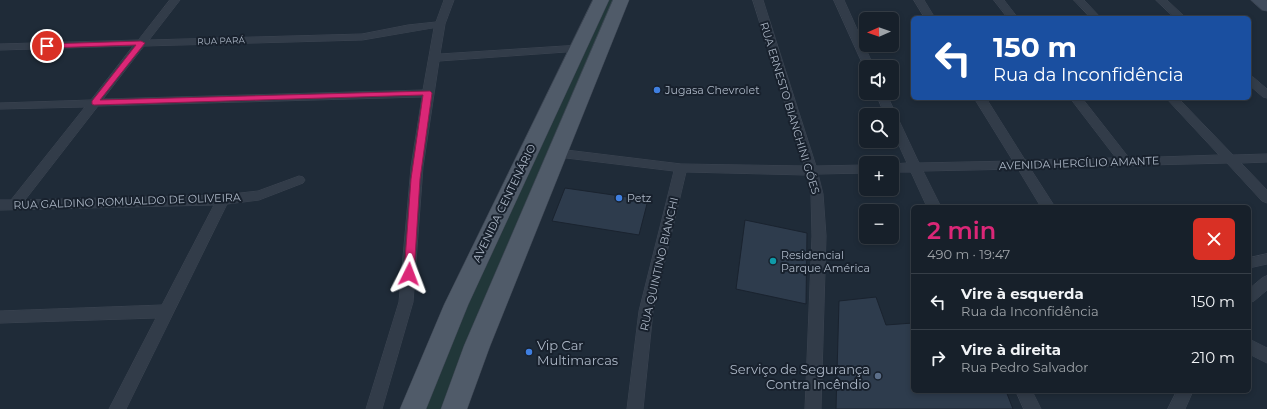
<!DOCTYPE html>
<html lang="pt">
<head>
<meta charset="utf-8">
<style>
  :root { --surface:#17202a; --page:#202832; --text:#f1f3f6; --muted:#9ea3a8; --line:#363e47; --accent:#db2777 }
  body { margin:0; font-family:Montserrat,sans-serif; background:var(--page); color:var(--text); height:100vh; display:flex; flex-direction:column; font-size:15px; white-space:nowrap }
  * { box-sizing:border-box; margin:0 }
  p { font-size:13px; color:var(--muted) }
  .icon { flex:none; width:22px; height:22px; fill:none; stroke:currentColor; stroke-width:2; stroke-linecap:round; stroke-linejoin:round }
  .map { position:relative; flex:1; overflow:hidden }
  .sheet { position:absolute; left:911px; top:205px; width:340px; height:188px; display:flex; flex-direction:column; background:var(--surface); border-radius:6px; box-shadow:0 2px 6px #0003,0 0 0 1px var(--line) }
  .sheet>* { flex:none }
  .guide { position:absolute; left:911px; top:16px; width:340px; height:84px; border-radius:6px; box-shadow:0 2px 6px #0003,0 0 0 1px var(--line); background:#1a4fa0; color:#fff; overflow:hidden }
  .needle { width:26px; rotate:268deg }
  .buttons { position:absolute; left:859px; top:12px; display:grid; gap:8px }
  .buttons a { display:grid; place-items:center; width:40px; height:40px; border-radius:6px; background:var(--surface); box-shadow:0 2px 6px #0003,0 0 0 1px var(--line); font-size:20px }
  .pin { position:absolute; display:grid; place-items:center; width:34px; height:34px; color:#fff; margin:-17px; border:2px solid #fff; border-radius:50%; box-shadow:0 1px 4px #0007 }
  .me { position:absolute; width:44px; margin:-22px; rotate:3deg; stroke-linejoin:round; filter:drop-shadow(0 0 3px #0008) }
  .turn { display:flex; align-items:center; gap:14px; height:84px; padding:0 16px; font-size:18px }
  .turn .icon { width:52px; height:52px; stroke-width:2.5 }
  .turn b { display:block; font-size:28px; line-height:34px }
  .round { display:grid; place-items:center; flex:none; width:42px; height:42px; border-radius:6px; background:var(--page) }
  .head { display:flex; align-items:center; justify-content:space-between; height:68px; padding:0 16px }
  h1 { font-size:24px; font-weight:600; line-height:30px; color:var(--accent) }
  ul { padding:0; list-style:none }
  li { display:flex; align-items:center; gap:12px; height:56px; padding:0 16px; border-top:1px solid var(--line) }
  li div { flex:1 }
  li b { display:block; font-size:15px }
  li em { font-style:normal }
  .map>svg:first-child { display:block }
</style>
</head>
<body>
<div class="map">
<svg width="1267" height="409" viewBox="0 0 1267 409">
  <rect width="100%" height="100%" fill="#1f2b38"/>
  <path fill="#213739" d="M604,0H616L445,409H424L456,325Z"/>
  <path fill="#2e3c4d" stroke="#1a232f" d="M565,188L648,200L639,235L552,221Z
    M745,220L807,233L806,304L736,289Z
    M876,297L886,325L913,323V391H1006L1013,409H836L839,301Z"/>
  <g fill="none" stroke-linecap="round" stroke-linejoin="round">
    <defs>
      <path id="street" d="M170,0H180L149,40L362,34L408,25L436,22L444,0H454L445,24L440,54L580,45L585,48L580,51L439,61L423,167L413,302L382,409H366L399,302L411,167L422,97L98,106L25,200L223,195L258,191L299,176L303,177L305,180L303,183L259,200L227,204L126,409H109L156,318L0,323V311L162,305L214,205L0,210V200H11L85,107L0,109V103L91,100L133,46L0,50V44L138,40ZM434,28L423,90L103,99L144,46L362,40Z
        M753,0H763L816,166L866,165V173L818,174L823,194L826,236L821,409H805L812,236L811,194L806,175L686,172L653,311L643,409H627L639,311L674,171L558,157L554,156L552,153L554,150L558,149L681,164L804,166Z
        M834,0H844L874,67H866V69L864,67Z
        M914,0H924L935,18H925Z
        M994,0H1004L1018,18H1008Z
        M1074,0H1084L1101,18H1091Z
        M1156,0H1167L1186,18H1175Z
        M1249,76L1253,77L1267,89V98L1263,97L1249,85Z
        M876,93H886L919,163L1013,161L974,98H986L1025,160L1116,158L1070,98H1082L1129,158L1219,155L1166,98H1178L1233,155L1267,154V162L1241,163L1267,190V203L1262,201L1227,163L1030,168L1055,207H1041L1018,169L923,171L941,207H927L911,172H892V164L907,163L892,130V115H885Z
        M1267,254V264L1249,268V258Z
        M1267,276V290L1254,301L1249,303V289L1262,278Z
        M1249,339L1267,348V363L1249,354Z
        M1016,391H1032L1041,409H1024Z
        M1177,391H1193L1185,409H1168Z"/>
      <path id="secondary" d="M1251,0H1266L1267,1V11L1262,10Z"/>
      <path id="primary" d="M593,0H609L468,305L426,409H400L444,305Z
        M613,0H629L490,346L467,409H441L464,346Z"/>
    </defs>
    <use href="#street" stroke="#3c4552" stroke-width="1"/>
    <use href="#secondary" stroke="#3c4552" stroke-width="1"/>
    <use href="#primary" stroke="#3c4552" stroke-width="1"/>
    <use href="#street" fill="#323c49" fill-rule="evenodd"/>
    <use href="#secondary" fill="#404c5c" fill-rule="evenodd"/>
    <use href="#primary" fill="#505b69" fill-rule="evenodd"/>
  </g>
  <path fill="#db2777" stroke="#8e194d" d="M141,41L145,43L100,100L430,91L432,93L420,179L414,274L412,277H405L404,274L411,179L423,95L94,105L92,104V101L136,45L47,48L43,46L47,44Z"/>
  <g fill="#3f7fe0" stroke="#18212d" stroke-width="1.5">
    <circle cx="657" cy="90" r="4"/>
    <circle cx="619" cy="198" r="4"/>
    <circle cx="529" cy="352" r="4"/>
  </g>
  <circle fill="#0f9aa8" stroke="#18212d" stroke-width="1.5" cx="773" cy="261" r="4"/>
  <circle fill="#5c6f8a" stroke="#18212d" stroke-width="1.5" cx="878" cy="376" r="4"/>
  <g text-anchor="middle" stroke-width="4" stroke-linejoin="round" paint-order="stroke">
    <g font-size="9" fill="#acb7c6" stroke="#18212d">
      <text transform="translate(221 41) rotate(-2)" y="3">RUA PARÁ</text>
    </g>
    <g font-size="11" fill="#acb7c6" stroke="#18212d" text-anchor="start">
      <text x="665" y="94">Jugasa Chevrolet</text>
      <text x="627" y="202">Petz</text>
      <text x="781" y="259">Residencial<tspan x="781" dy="13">Parque América</tspan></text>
    </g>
    <g font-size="11" fill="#acb7c6" stroke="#18212d">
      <text transform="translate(790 108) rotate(73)" y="4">RUA ERNESTO BIANCHINI GÓES</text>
      <text transform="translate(1079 163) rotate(-2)" y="4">AVENIDA HERCÍLIO AMANTE</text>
      <text transform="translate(127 201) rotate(-2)" y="4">RUA GALDINO ROMUALDO DE OLIVEIRA</text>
      <text transform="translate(504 203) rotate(-64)" y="4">AVENIDA CENTENÁRIO</text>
      <text transform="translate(659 264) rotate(-77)" y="4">RUA QUINTINO BIANCHI</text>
    </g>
    <g font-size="13" fill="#acb7c6" stroke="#18212d" text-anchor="start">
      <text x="537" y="350">Vip Car<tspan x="537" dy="15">Multimarcas</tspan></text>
      <text x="870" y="374" text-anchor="end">Serviço de Segurança<tspan x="870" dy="15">Contra Incêndio</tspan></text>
    </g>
  </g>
</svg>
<div class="buttons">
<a><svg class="needle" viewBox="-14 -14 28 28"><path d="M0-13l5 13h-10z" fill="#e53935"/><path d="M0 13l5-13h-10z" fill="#9ea3a8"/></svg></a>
<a><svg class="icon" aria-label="sound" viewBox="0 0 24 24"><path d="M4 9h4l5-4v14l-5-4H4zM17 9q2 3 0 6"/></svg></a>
<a><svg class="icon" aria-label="search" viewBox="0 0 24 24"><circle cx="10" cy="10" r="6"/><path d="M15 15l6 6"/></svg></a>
<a>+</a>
<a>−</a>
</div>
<div class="pin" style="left:47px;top:46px;background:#d93025"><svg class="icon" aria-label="arrive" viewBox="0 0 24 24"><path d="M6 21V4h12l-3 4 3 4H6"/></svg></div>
<svg class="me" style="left:409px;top:274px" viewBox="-20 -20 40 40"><path d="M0-17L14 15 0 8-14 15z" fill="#db2777" stroke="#fff" stroke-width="4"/></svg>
<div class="guide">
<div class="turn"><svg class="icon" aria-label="left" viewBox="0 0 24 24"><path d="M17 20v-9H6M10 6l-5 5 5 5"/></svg><div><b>150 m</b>Rua da Inconfidência</div></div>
</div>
<section class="sheet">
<div class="head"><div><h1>2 min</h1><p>490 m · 19:47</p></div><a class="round" style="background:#d93025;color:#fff"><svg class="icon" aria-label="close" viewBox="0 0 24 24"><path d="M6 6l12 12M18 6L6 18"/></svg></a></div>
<ul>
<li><svg class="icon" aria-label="left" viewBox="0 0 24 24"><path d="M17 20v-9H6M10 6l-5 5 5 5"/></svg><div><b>Vire à esquerda</b><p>Rua da Inconfidência</p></div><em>150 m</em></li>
<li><svg class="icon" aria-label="right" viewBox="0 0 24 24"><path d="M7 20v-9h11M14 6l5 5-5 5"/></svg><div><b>Vire à direita</b><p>Rua Pedro Salvador</p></div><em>210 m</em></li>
</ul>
</section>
</div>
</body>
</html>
